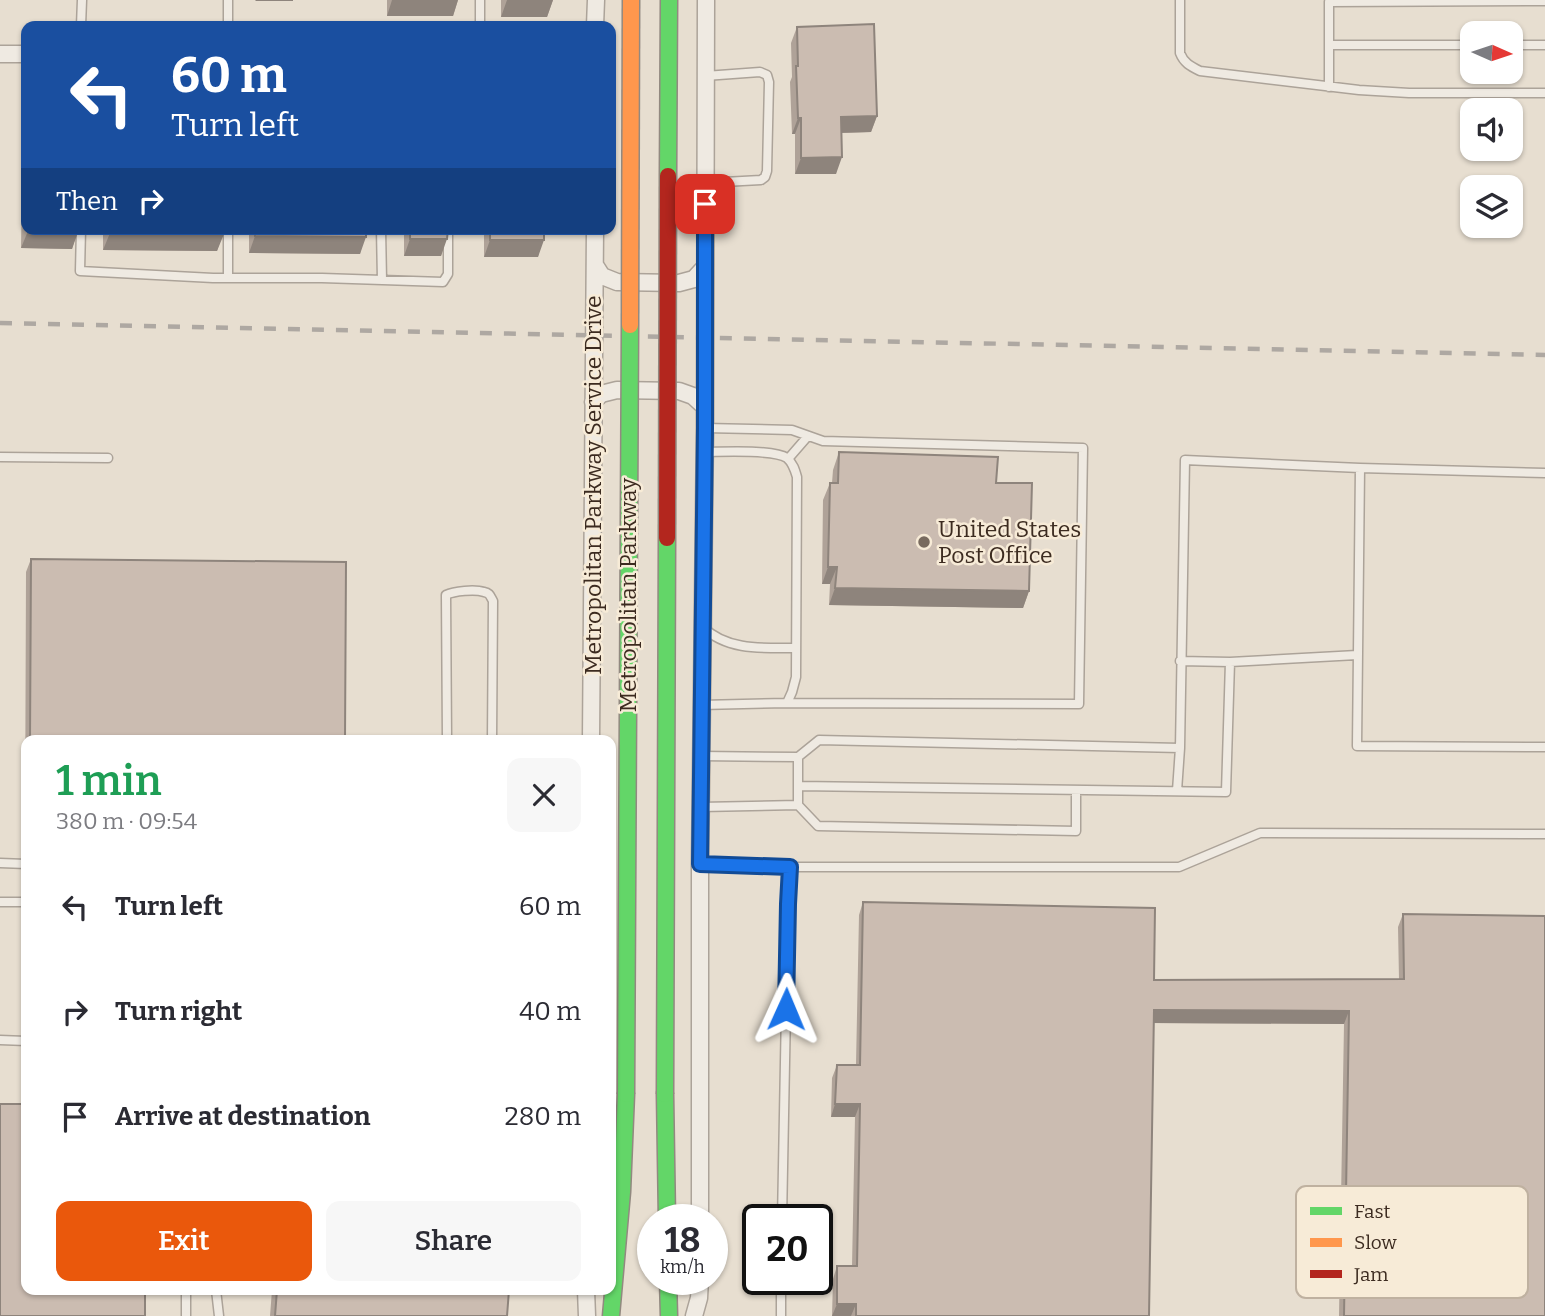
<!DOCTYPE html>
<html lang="en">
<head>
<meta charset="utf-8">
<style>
  :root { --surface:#fff; --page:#f7f7f7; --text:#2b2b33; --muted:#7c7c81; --accent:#ea580c }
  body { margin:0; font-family:Bitter,serif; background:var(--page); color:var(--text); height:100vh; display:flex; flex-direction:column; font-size:26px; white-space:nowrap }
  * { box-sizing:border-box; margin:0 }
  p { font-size:23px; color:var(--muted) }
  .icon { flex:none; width:38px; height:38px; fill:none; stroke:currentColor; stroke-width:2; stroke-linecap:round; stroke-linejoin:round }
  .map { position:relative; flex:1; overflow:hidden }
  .side { position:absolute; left:21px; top:735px; width:595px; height:560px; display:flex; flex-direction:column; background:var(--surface); border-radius:14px; box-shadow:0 2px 5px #0004 }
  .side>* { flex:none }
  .hud { position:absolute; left:21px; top:21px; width:595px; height:214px; border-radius:14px; box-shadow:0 2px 5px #0004; background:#1a4fa0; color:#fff; overflow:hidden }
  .needle { width:46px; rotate:93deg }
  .controls { position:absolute; left:1460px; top:21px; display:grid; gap:14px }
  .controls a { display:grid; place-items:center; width:63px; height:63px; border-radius:14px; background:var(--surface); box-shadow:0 2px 5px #0004; font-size:35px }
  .speed { position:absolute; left:637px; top:1204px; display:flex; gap:14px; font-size:35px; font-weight:700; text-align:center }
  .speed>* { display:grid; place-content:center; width:91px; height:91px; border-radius:50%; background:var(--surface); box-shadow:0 2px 5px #0004; line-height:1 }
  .speed small { font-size:18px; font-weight:400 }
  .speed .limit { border:4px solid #111; border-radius:10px; background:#fff; color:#111 }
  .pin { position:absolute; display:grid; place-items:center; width:60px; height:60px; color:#fff; margin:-30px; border-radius:14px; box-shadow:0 4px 10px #0006 }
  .me { position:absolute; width:77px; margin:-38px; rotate:1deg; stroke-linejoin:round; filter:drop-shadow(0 0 5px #0008) }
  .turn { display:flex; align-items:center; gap:24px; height:147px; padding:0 35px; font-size:32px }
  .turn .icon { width:91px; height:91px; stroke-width:2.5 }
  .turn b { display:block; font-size:49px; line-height:60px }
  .then { display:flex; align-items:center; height:66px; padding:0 35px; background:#0003; gap:14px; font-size:26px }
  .round { display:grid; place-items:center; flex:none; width:74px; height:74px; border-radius:14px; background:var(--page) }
  .headline { display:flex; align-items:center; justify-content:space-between; height:119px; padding:0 35px }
  h1 { font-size:42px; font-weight:600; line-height:52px; color:#1e9e55 }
  .action { display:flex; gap:14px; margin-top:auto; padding:14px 35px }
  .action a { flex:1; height:80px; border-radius:14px; background:var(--accent); color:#fff; font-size:28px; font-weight:600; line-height:80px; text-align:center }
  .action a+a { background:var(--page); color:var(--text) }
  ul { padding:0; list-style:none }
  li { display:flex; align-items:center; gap:21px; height:105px; padding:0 35px }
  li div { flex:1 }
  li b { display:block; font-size:26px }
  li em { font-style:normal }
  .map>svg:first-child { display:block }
</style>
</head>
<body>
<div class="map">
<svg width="1545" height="1316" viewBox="0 0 1545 1316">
  <rect width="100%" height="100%" fill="#e7ded0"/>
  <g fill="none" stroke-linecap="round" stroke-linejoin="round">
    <defs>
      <path id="lane" d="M228,0V26
        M1180,0V53C1184,63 1190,66 1200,71L1359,90L1409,93H1545
        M81,26L82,0
        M480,26V0
        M1329,45H1472
        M1510,45H1545
        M1329,87V2L1545,1
        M705,183L761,180L765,177L767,171L769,82L767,75L760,72L705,76
        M81,229L80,271L213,278H322L443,282L448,274V229
        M381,229L382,280
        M228,278V229
        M705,428L792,430L823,441L1083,448L1079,704L787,703
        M0,457L108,458
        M788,459L808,436
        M1360,468L1357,746L1545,747
        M703,627C727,651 764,648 796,648
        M1180,661L1230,662L1357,655
        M701,705L787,703L792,692L796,677L797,477C795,470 793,463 787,458C774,449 722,452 705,452
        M447,740L446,595C454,591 475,589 484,592C490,593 490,596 493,601L492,740
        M798,757L819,740L1180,748L1185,460L1360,468L1545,473
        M798,786L1226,792L1230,662
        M1177,791L1180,748
        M798,805L818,826L1076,831V790
        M701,807L798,805V757L701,756
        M0,863L26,864
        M700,865L790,867H1179L1260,833L1545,834
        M0,902H26
        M0,1040L26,1041
        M782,1220L788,904L790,867
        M216,1290L219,1316
        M186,1316V1290
        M781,1316V1279"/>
      <path id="street" d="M595,26L596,0
        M0,54H26
        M595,265L602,276L617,282L679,283L694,279L705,267
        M593,402L601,394L617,390L679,391L693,396L705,407
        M591,740L595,229
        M700,1220V865L705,428L706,0
        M586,1290L587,1316
        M694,1316L699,1298L700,1279"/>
      <path id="fast" d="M665,1094L667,1220
        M668,1279L669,1316
        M611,1316L622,1192L626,1094"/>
    </defs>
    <use href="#lane" stroke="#aca399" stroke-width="11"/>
    <use href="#street" stroke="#aca399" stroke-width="19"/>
    <use href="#fast" stroke="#928980" stroke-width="19"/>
    <use href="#lane" stroke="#efeae2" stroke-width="8"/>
    <use href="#street" stroke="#efeae2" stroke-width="16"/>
    <use href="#fast" stroke="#63d668" stroke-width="16"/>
    <path stroke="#aea8a2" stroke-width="4.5" stroke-dasharray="12 12" stroke-linecap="butt" d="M0,323L1545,355"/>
    <defs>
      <path id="fast-bridge" d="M668,176L669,0
        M626,1094L630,325
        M665,1094L667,538"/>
      <path id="slow-bridge" d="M630,325L631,0"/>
      <path id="jam-bridge" d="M667,538L668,176"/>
    </defs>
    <use href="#fast-bridge" stroke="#928980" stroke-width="19" stroke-linecap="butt"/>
    <use href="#slow-bridge" stroke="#928980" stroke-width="19" stroke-linecap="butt"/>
    <use href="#jam-bridge" stroke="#928980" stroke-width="19" stroke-linecap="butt"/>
    <use href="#fast-bridge" stroke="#63d668" stroke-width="16"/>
    <use href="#slow-bridge" stroke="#ff974d" stroke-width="16"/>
    <use href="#jam-bridge" stroke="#b3261e" stroke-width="16"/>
  </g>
  <path fill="#afa298" d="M387,0H458L453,16H387Z
    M501,0H553L547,17H501Z
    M797,27L877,116L871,132L842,133L836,174H795V134H792L790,82L792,77L791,43Z
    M26,105V229H78L72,249L21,248L23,114Z
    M103,229H224L217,251L103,250Z
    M249,229H366L360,254L249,253Z
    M404,229H448L441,256H404Z
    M484,229H544L538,257H484Z
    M839,452L996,483L1029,591L1023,608L829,605L830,584H822L823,500L830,483H832L833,470Z
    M31,559L345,740H26V836H25L26,572Z
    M863,902L1154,980L1399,979L1398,927L1403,914L1545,1316H1339L1344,1024L1154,1023L1149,1316H832L833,1279L837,1266H852L855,1117H831L832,1078L837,1065H856L859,915Z
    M272,1290H509L507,1316H270Z"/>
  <path fill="#8e847c" d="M256,0H293V1H255Z
    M392,0H458L453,16H387Z
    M507,0H553L547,17H501Z
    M877,116L871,132L836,133L841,117Z
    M798,118H801L795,134H792Z
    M842,157L836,174H795L801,158Z
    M28,231L78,232L72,249L21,248Z
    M110,233L224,234L217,251L103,250Z
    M255,236L366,237L360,254L249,253Z
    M410,239H447L441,256H404Z
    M490,240H544L538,257H484Z
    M828,567H837L830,584H822Z
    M835,588L1029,591L1023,608L829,605Z
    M1154,1010L1349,1011L1344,1024L1149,1023Z
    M835,1104H860L855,1117H831Z
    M837,1304H856L851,1316H832Z"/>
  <path fill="#cbbcb1" stroke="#8e847c" stroke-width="2" d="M874,24L877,116L841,117L842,157L801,158V118H798L796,66H798L797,27Z
    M28,229H78V232L28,231Z
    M110,229H224V234L110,233Z
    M255,229H366V237L255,236Z
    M410,229H448L447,239H410Z
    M490,229H544V240H490Z
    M839,452L998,457L996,483H1032L1029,591L835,588L837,567H828L830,483H838Z
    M31,559L346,562L345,740H30Z
    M863,902L1155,908L1154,980L1404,979L1403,914L1545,916V1316H1344L1349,1011L1154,1010L1149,1316H856V1304H837V1266H857L860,1104H835L837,1065H860Z
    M0,1104H26V1290H145V1316H0Z
    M277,1290H509L507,1316H275Z"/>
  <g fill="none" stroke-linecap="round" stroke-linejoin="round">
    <defs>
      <path id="route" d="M705,204V428L700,864L790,867L788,904L786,1009"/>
    </defs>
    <use href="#route" stroke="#114b97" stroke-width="18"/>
    <use href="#route" stroke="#1a73e8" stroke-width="12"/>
  </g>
  <circle fill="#786a5e" stroke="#f7ebd7" stroke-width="2.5" cx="924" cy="542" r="7"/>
  <g text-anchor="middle" stroke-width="5" stroke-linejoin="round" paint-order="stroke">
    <g font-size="23" fill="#3c2b20" stroke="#f7ebd7">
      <text transform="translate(593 485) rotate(-90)" y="8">Metropolitan Parkway Service Drive</text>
      <text transform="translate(628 595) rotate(-90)" y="8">Metropolitan Parkway</text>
    </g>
    <g font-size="23" fill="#3c2b20" stroke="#f7ebd7" text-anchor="start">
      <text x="938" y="537">United States<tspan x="938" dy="26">Post Office</tspan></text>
    </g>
  </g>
  <rect x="1296" y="1186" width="232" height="112" rx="10" fill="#f7ebd7" stroke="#bfb1a0" stroke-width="2"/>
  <rect x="1310" y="1207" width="32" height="8" fill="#63d668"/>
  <rect x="1310" y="1238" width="32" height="9" fill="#ff974d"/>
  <rect x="1310" y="1270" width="32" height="8" fill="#b3261e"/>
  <g font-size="19" fill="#3c2b20">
    <text x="1354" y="1218">Fast</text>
    <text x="1354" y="1249">Slow</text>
    <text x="1354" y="1281">Jam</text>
  </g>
</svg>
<div class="controls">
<a><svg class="needle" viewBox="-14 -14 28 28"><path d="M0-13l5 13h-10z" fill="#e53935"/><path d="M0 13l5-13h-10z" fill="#7c7c81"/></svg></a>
<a><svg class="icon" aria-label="sound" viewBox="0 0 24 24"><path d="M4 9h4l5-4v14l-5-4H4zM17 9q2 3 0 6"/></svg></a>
<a><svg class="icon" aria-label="layers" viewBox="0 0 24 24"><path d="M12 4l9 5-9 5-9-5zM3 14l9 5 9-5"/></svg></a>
</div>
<div class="speed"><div>18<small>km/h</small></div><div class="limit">20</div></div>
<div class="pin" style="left:705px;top:204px;background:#d93025"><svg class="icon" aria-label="arrive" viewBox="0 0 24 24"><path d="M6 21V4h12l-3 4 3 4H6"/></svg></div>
<svg class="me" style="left:786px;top:1009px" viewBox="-20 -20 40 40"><path d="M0-17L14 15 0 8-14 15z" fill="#1a73e8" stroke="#fff" stroke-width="4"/></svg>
<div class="hud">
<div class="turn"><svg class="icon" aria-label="left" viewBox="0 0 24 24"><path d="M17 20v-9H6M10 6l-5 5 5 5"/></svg><div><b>60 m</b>Turn left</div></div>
<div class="then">Then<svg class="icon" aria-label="right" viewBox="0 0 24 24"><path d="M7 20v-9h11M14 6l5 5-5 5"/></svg></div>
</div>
<section class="side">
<div class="headline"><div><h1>1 min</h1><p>380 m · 09:54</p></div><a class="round"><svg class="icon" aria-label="close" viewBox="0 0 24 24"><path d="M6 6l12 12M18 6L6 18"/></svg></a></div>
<ul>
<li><svg class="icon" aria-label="left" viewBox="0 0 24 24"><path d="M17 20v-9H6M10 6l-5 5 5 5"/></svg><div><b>Turn left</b></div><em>60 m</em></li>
<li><svg class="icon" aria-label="right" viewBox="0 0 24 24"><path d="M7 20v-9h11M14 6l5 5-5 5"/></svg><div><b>Turn right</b></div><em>40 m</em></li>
<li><svg class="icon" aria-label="arrive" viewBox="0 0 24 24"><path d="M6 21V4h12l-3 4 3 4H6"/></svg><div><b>Arrive at destination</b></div><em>280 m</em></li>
</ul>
<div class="action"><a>Exit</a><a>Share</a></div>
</section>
</div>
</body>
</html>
